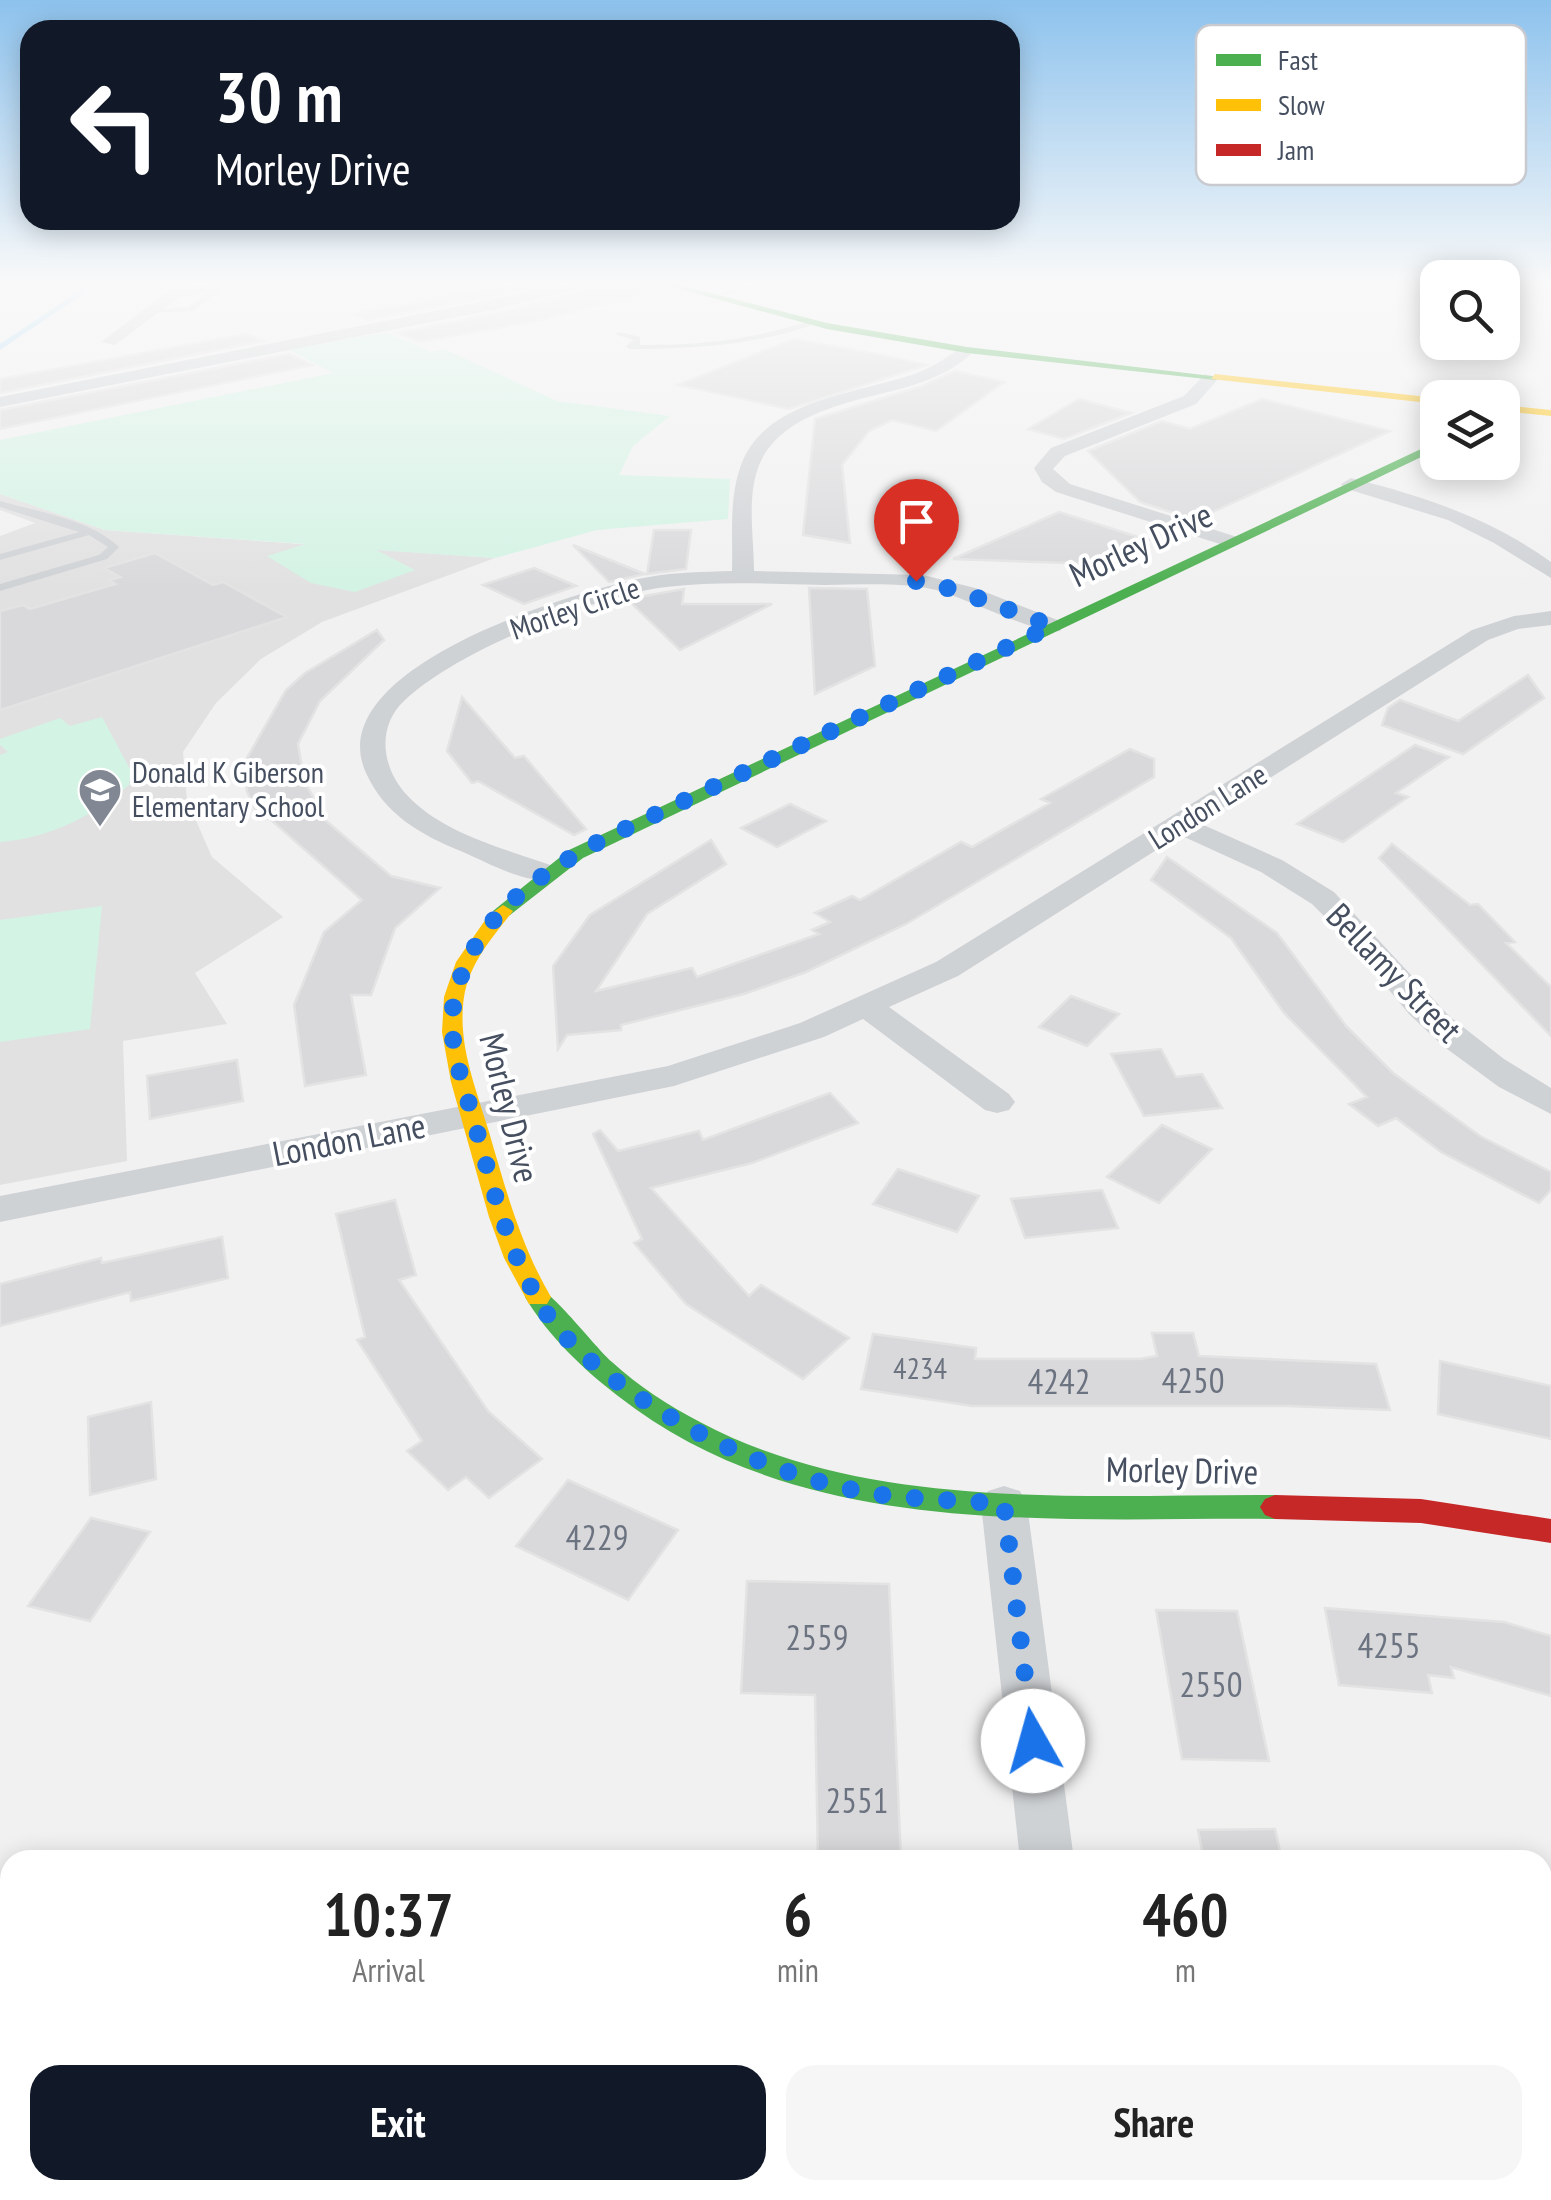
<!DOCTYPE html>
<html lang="en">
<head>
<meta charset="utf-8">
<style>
  :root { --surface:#fff; --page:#f6f6f6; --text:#222; --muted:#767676; --accent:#111827 }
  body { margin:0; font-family:"PT Sans Narrow",sans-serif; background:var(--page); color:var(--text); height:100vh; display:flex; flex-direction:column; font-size:38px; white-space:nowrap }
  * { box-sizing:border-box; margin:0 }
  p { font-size:32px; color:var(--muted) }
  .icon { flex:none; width:55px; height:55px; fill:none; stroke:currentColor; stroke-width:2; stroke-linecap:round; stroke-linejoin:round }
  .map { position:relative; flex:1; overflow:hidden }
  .sheet { position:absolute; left:0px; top:1850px; width:1552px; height:350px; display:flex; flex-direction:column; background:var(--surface); border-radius:30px 30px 0 0; box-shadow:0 5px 25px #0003 }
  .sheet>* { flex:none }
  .banner { position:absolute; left:20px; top:20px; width:1000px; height:210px; border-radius:30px; box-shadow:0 5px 25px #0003; background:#111827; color:#fff; overflow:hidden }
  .buttons { position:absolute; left:1420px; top:260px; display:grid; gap:20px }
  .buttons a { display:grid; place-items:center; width:100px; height:100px; border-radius:20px; background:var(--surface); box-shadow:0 5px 25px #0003; font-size:50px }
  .pin { position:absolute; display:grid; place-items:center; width:85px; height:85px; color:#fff; margin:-102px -42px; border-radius:50% 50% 50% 0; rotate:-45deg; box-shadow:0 0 10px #0007 }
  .pin .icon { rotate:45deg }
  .me { position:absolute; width:110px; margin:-55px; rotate:353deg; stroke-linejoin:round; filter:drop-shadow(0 0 8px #0008) }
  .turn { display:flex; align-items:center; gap:35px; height:210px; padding:0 30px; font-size:45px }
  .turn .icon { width:130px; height:130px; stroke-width:2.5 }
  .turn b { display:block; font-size:70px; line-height:85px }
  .eta { display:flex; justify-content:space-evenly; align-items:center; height:170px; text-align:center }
  .eta b { font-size:60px; font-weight:700; line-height:70px }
  .cta { display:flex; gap:20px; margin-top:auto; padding:20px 30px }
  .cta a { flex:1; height:115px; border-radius:30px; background:var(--accent); color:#fff; font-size:40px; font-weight:700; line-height:115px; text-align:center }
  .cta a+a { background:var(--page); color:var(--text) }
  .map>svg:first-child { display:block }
</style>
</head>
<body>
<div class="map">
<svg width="1551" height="2200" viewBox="0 0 1551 2200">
  <rect width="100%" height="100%" fill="#f2f1f1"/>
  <path fill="#e2e1e2" d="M0,494L105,530L495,558L322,622L261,659L216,703L183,752L187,800L212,857L283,917L195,973L227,1024L123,1041L127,1161L0,1185V536L35,523L0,510Z"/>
  <path fill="#d3f3e4" d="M386,332L431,352L444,349L557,401L670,416L633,446L619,475L730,479L728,519L597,530L495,558L376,550L415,570L355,592L311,583L267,556L306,544L105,530L0,494V440L333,373L289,350Z
    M102,717L131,771L129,785C92,817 49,838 0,842V755L8,752L0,745V739L60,718L70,726Z
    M102,906L90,1029L0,1042V920Z"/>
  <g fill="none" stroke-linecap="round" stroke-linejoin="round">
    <path stroke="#a4d7f5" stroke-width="5" d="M0,347L97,282"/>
  </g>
  <path fill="#d9d9db" stroke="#e3e3e4" stroke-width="2.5" d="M524,282H565L368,320L354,314Z
    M610,282H644L649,293L536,321L419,342L397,333L498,313L607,286Z
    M247,334L263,341L0,393V379Z
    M794,339L882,355L927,365L789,409L678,385Z
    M289,354L312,365L0,429V410Z
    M955,371L1004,382L936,431L892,420L869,431L842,465L850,543L803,535L815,419L922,386Z
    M1079,399L1131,413L1064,439L1028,429Z
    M1262,399L1390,431L1195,520L1140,502L1088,451L1162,421L1190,429Z
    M1059,512L1148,540L1099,564L953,559Z
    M654,530H691L686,569L647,574Z
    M573,545L645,574L609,582Z
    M155,553L213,585L223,582L287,617L0,710V611L23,605L30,609L115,584L109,580L120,577L104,568Z
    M534,568L576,586L524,604L483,585Z
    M809,588L867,589L875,666L815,694Z
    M684,589L682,604H772L680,650L627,599Z
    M377,630L384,640L320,701L298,744L304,780L325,820L391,876L440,888L395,928L371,995H351L366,1075L305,1086L294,1005L324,932L362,900L269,818L260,820L247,791L244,763L286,690L305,673Z
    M1528,675L1544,698L1463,754L1382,725L1388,708L1400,700L1458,721Z
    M462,697L515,758L524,756L586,829L574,835L478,781L472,783L447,751Z
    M1415,745L1449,757L1396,793L1408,797L1343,842L1297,824Z
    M1130,749L1154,759V777L906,924L806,972L744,994L621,1025V1030L567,1035L558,1049L553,966L590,915L711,840L726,864L647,914L596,991L692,968L697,977L819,934L812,930L830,922L815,913L852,896L860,900L961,842L972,847L1050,803L1041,799Z
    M790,804L826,821L777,847L741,828Z
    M1392,844L1470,905L1478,904L1515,942L1506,943L1551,987V1036L1379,858Z
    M1167,857L1277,933L1346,1026L1393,1073L1480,1136L1551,1172V1190L1539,1203L1441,1152L1396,1118L1378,1126L1349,1104L1367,1097L1284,1013L1231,938L1151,880Z
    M1071,996L1119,1014L1087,1046L1039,1027Z
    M1161,1049L1176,1077L1202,1074L1222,1108L1144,1116L1111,1054Z
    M237,1060L243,1101L150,1119L147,1076Z
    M830,1093L858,1123L752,1163L651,1188L749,1296L761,1285L849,1338L803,1379L686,1304L634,1243L642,1239L593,1134L600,1130L618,1151L699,1131L703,1140Z
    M1162,1125L1212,1149L1159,1203L1107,1177Z
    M898,1169L979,1196L957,1232L873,1204Z
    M1102,1190L1118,1228L1025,1238L1011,1199Z
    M395,1200L416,1275L399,1280L488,1411L542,1459L489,1498L466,1477L448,1490L407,1451L422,1441L357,1340L365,1337L336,1214Z
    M222,1237L228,1278L131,1301L130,1292L0,1326V1284L101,1258L102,1263Z
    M1152,1333H1193L1199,1356L1376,1364L1390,1410L1287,1406H972L861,1389L873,1334L976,1348L975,1359H1140L1157,1356Z
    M1440,1361L1551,1386V1439L1438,1414Z
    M151,1402L156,1479L90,1495L88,1417Z
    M568,1480L678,1530L628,1600L516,1546Z
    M91,1518L150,1532L90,1621L28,1606Z
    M747,1581L889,1584L901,1860H818L815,1695L741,1693Z
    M1325,1608L1504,1622L1551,1636V1696L1451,1667L1454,1678L1428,1675L1432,1693L1339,1685Z
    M1156,1610L1237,1611L1269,1761L1182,1759Z
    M1275,1829L1282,1860H1204L1198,1830Z"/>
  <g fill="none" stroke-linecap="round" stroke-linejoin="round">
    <path fill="#cfd2d5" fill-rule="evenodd" d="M763,282H774L712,298L708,296Z
      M219,284L226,286L193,311L148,313L144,311L188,307Z
      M813,320L816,324C754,345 695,349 630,349L626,347L633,340L615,334L619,332L640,337V345C708,345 748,340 813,320Z
      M0,501C38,512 90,519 119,547L107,559L0,591V584L99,555L108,547L89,535L0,560V554L79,532L0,507Z"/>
    <path fill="#cfd2d5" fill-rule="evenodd" d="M225,282H260L179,297L115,345L101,342L170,290Z
      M582,282H606L497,309L0,407V397Z
      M961,347L975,350C955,371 928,381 900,389C854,401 782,413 760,463C746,495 754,537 754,571L923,575L975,588L1060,621L1063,626L1060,631C1038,636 962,595 931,589C897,582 861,585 825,585C772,584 719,581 666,587C594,596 456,651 404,701C376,727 382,769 407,795C444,835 507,849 556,867L561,873L556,879C529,886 488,863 463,852C421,835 385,815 366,773C318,668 576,590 649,577C676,572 704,572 732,571C733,538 729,503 739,471C761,396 862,395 922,371C936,365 949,356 961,347Z
      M1205,374L1219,378L1196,404L1065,456L1053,469L1070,484L1237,537L1240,541L1237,545H1223L1056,492L1042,482L1034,468L1051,448L1184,396Z
      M1351,478C1423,496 1490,518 1551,562V578L1494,543L1448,520L1344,488L1341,484Z
      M1551,611V625L1518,629L1488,640L1199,823L1282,860L1334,892L1449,1016L1504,1059L1551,1088V1114L1499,1087L1443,1046L1409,1014L1345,937L1312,904L1261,872L1180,835L958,976L889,1007L1009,1094L1015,1102L1009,1110L997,1113L985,1110L863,1019L824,1037L674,1086L0,1222V1196L668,1066L800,1023L936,962L1472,630L1514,616Z
      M1004,1486L1020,1491L1027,1504L1074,1860H1020L981,1504L988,1491Z
      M1132,2190H1199L1203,2200H1136Z"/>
    <path fill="#4caf50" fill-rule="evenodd" d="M654,282H667L827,323L967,347L1220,377L1215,380L967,353L827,329Z
      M1438,441V449L583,858L510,915L503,917L493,911L569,850Z
      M538,1288C553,1292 595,1347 612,1362C638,1386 669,1406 700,1422C870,1513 1087,1494 1275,1495L1285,1499L1290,1507L1285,1515L1275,1519C1054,1517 803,1541 618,1396C583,1369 548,1336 525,1297L529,1290Z"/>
    <path fill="#ffc107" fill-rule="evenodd" d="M1215,374L1438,398V404L1211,379Z
      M1502,405L1551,410V416L1502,411Z
      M503,905L513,911C492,938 470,962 464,997C457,1044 476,1088 489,1132C506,1190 520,1244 551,1297L547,1304H529L504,1258L489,1217L451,1082L442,1032L444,997L456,962L488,916Z"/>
    <path fill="#c62828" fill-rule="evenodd" d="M1275,1495L1421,1499L1551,1519V1543L1421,1523L1275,1519L1265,1515L1260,1507L1265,1499Z"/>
  </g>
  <linearGradient id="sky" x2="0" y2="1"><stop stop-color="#8dc2ed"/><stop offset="0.48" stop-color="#f9f9f9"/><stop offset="1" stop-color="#f9f9f9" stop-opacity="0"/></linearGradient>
  <rect width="1551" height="590" fill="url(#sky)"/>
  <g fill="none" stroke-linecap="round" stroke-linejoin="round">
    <path stroke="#1a73e8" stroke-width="18" stroke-dasharray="0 32.4" d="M916,581L956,590L1052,626L606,838C541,872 478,914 457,989C443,1035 462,1077 474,1121C493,1187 507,1252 545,1311C567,1344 601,1371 633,1393C702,1441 792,1481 876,1494C918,1500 962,1500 1004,1504L1033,1741"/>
  </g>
  <defs>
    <symbol id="school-pin" viewBox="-11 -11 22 30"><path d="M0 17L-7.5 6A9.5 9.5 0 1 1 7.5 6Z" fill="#828893" stroke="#fff"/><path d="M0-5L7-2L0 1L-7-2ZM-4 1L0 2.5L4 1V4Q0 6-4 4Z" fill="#fff"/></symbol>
  </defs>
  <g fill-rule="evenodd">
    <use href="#school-pin" x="75" y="765" width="50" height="68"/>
  </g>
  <g text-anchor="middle" stroke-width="8" stroke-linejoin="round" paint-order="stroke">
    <g font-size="30" fill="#464f60" stroke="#fff">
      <text transform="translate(575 609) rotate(-19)" y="10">Morley Circle</text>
      <text transform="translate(1208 807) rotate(-32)" y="10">London Lane</text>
    </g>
    <g font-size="30" fill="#464f60" stroke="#fff" text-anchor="start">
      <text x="132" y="783">Donald K Giberson<tspan x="132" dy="34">Elementary School</tspan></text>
    </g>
    <g font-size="30" fill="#6c7380">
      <text x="920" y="1379">4234</text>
    </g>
    <g font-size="35" fill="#464f60" stroke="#fff">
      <text transform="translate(1141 545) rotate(-25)" y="12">Morley Drive</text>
      <text transform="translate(1394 973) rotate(46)" y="12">Bellamy Street</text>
      <text transform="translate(509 1108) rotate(76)" y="12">Morley Drive</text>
      <text transform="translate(349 1140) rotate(-11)" y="12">London Lane</text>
      <text transform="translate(1182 1471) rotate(1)" y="12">Morley Drive</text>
    </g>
    <g font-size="35" fill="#6c7380">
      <text x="1193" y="1393">4250</text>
      <text x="1059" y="1394">4242</text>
      <text x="597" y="1550">4229</text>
      <text x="817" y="1650">2559</text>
      <text x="1389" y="1658">4255</text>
      <text x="1211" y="1697">2550</text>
      <text x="857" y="1813">2551</text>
    </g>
  </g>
  <rect x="1196" y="25" width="330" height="160" rx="15" fill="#fff" stroke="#c8cacf" stroke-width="2.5"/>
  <rect x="1216" y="54" width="45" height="12" fill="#4caf50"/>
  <rect x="1216" y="99" width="45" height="12" fill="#ffc107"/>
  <rect x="1216" y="144" width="45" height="12" fill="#c62828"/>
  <g font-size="28" fill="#464f60">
    <text x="1278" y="70">Fast</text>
    <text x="1278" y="115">Slow</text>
    <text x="1278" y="160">Jam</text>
  </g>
</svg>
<div class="buttons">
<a><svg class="icon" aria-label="search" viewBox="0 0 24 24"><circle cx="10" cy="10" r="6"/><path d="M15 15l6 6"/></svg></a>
<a><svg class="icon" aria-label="layers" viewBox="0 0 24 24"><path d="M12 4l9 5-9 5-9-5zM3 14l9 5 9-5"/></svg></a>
</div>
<div class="pin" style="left:916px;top:581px;background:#d93025"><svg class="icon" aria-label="arrive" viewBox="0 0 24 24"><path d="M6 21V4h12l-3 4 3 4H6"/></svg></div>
<svg class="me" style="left:1033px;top:1741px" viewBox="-20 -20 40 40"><circle r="19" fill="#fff"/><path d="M0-13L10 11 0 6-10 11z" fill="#1a73e8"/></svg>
<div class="banner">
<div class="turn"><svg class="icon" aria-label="left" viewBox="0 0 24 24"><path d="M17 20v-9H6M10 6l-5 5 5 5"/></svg><div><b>30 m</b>Morley Drive</div></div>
</div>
<section class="sheet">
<div class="eta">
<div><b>10:37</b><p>Arrival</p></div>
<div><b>6</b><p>min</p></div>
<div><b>460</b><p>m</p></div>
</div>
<div class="cta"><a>Exit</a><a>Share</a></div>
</section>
</div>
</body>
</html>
